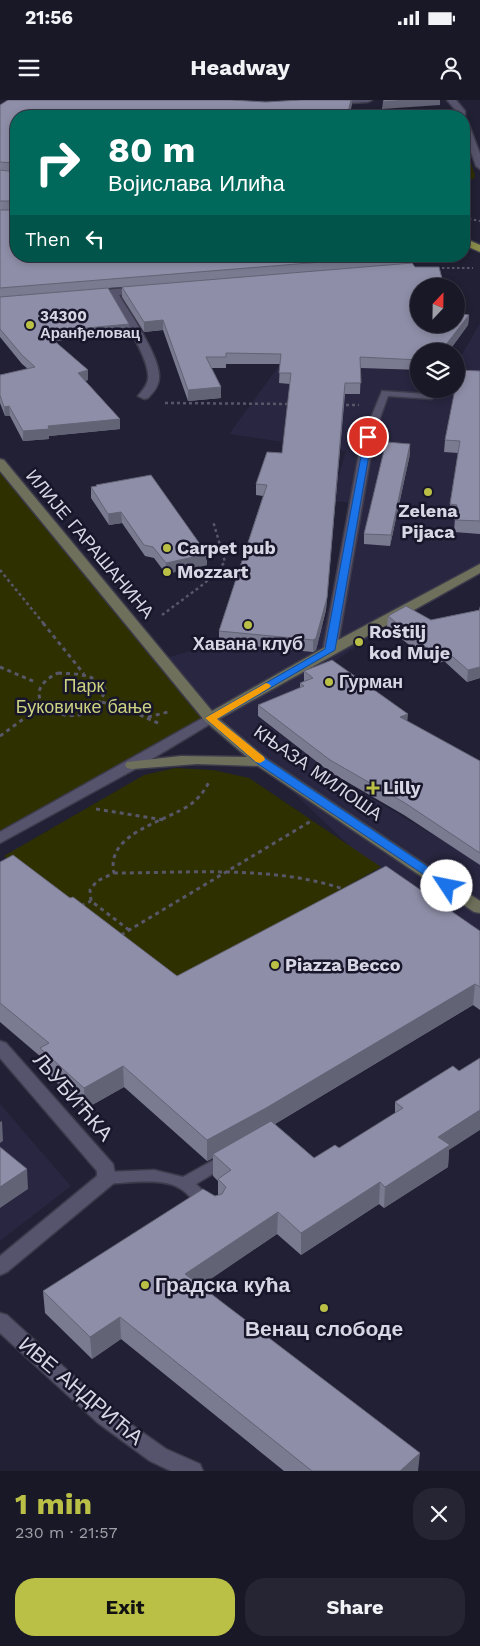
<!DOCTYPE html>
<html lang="en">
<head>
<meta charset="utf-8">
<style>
  :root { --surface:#191827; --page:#262533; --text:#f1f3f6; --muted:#9fa0a7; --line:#373744; --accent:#bac046 }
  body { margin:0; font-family:"Work Sans",sans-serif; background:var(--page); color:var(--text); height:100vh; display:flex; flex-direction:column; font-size:19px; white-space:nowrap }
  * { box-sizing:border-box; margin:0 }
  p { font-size:16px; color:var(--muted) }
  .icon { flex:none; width:28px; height:28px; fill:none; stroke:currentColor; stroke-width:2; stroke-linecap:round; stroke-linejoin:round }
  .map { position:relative; height:1371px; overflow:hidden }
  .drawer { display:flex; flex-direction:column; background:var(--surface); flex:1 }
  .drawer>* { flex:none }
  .hud { position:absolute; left:10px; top:10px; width:460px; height:152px; border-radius:20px; box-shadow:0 2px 8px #0003,0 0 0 1px var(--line); background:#00695c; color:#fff; overflow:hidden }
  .needle { width:32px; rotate:22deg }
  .buttons { position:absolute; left:410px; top:178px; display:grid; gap:10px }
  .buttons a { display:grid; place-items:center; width:55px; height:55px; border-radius:50%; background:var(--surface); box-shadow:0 2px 8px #0003,0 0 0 1px var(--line); font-size:25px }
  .pin { position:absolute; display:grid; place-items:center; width:42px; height:42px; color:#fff; margin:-21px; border:2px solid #fff; border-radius:50%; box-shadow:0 1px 5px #0007 }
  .me { position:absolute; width:55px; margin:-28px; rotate:304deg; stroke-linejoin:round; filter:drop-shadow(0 0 4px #0008) }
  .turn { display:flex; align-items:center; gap:18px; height:105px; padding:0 15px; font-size:22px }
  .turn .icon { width:65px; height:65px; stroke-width:2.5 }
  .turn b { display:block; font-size:35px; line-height:42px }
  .then { display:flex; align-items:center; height:48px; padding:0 15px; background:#0003; gap:10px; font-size:19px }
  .round { display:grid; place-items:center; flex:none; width:52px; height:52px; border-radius:20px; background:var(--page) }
  .summary { display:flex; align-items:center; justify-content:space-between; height:85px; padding:0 15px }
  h1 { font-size:30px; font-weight:700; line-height:38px; color:var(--accent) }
  .primary-button { display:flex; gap:10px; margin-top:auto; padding:10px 15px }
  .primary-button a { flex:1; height:58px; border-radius:20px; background:var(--accent); color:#111; font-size:20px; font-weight:700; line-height:58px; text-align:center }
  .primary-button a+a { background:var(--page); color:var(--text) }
  .status { display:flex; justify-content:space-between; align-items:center; height:35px; padding:0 25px; background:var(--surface); direction:ltr }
  .status svg { height:14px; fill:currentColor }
  header { display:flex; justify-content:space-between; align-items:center; height:65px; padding:0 15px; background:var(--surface); font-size:22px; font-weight:700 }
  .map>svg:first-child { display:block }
</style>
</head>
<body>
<div class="status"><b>21:56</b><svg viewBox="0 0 49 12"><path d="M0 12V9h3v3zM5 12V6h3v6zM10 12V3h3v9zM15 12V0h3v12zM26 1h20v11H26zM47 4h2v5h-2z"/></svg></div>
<header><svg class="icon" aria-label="menu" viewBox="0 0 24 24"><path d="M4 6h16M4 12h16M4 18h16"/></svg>Headway<svg class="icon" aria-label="person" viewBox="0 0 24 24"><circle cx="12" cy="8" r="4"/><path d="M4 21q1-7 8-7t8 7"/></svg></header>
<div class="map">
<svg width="480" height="1371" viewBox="0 0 480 1371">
  <rect width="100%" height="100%" fill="#212034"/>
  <path fill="#282640" d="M480,223V474L400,518L303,582V597L257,616L318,663L352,686L480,763V848L391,785L226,629L165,558L215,544L276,549L279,540L316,524L324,525L354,403L331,401L346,351L229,334L281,263L419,271V289H456V265Z
    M0,1004L71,1086L0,1141Z"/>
  <path fill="#2e3000" d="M464,40L475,76L473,79H464Z
    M0,363L210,618L0,737Z
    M175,668L213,670L249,678L381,767L172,884L4,756L144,675Z"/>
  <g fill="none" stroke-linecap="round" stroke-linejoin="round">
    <defs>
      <path id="lane" d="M428,289H437L432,299L388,296L373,337L368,340L365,339L363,337L382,291L426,294Z
        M226,1053L231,1055L234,1059L231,1063L196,1084L216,1103L214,1107C199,1112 192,1096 181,1089C164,1077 127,1083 107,1084L101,1082L99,1078L101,1074L107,1072L154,1070L183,1077Z"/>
      <path id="street" d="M330,0H372L368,2L332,4L328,2Z
        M447,0H456L465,11V18L458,16L457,12Z
        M464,20L468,22L480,54V69L476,66L464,33Z
        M141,187L146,190L145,192L119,195C130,213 161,258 159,278C159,286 153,293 148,298L144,299L138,296C142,291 147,286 148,279C151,260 120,213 109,196L91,197L86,194L91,191Z
        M368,334L374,337L337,550L330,554L323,550L362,337Z
        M210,614L215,615L217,618L215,621L137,668L0,743V732Z
        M0,941L6,943L113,1064L116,1078L114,1083L7,1172L0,1175V1156L97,1076V1071L0,958Z
        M0,1213L7,1215L112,1311L166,1349L200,1364L203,1371H171L150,1361L98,1323L0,1233Z"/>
      <path id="secondary" d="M0,359L4,360L212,611L325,547L480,464V473L219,619L267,659L480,801V813L474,812L258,666L197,664L132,669L127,668L125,665L127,662L181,656L247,657L205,621L0,371Z"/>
      <path id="primary" d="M464,138L480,145V152L464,145Z"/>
    </defs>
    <use href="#lane" stroke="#3c3a4b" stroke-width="3"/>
    <use href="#street" stroke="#3c3a4b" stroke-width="3"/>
    <use href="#secondary" stroke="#3c3a4b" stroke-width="3"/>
    <use href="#primary" stroke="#3c3a4b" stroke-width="3"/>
    <path stroke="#585769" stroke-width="2" stroke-dasharray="2.5 2.5" stroke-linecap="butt" d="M464,118L480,121
      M437,168H473"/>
    <path stroke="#585769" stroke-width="2.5" stroke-dasharray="3 3" stroke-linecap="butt" d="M165,303L291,304
      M340,305H359
      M0,470L44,524
      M162,515L205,483L225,462L213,421"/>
    <path stroke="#585769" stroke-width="3" stroke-dasharray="4 4" stroke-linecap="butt" d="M43,523L84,574
      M0,567L35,582
      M58,573C76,574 94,573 105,589C92,644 0,601 58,573Z
      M102,602L131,611L160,624
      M148,617L168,612
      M0,636L37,609
      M96,709L164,720
      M114,773C187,773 277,765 346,790
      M81,806L91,801
      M129,830L91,801L90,790L97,781L114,773C105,733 166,722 191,704C200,697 205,690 210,680
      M121,835L311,721"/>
    <use href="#lane" fill="#55546c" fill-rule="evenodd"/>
    <use href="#street" fill="#55546c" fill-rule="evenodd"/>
    <use href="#secondary" fill="#6e705b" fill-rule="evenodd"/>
    <use href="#primary" fill="#888b4a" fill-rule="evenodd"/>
  </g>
  <path fill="#7a7a90" d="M266,2L352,5L16,16V72L0,70V5Z
    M0,70L16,72V110H0Z
    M0,110L16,156H407V163L419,224L469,215L468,225L449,251H419V270L361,268L360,294H345L326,510L316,550L313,552L219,543V531L263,396L256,395V384L282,353L290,284L279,283L280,264H226V268H211L221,287V298L188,301L163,230L144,232L122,197V187L108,188L130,233L54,241L88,270V280L85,281L120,329L49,336V339L23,341L10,316H5L0,303V275L28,269L22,264L0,237Z
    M480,271V434L454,432L455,417H449L450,404L458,353L444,352L445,340Z
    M410,354L390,446L364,444V434Z
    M96,385L207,465L166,474L154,458L145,456L122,423L109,425L91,398V387L96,386Z
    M480,506V578L467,582L444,561L434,565L387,527L388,516L431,520L479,510Z
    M304,571L407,621L480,661V765L404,715L330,672L258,616V605L300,588V583L304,582Z
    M0,762L70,798L177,876L480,831V910L473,905L275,1024L314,1058L339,1048L395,1013V1002L453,966L448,1067L384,1108L379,1104L301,1155L277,1134L201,1185L418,1371H284L121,1239L92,1259L45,1213L43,1191L215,1096L218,1095V1081L213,1076V1058L207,1061L124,987L85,1009L42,969L41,957L0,922Z"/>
  <path fill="#636376" d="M351,0H352V5L349,16H347Z
    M408,0H440V5L382,9L383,2Z
    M469,215L468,225L449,251H441Z
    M163,220V230L144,232V222Z
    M129,224L130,233L45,242L44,232Z
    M88,270V280L79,282L78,273Z
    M345,283L326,510L316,550L313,552V540Z
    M221,287V298L188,301V290Z
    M9,306L10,316H5L4,307Z
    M120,319V329L49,336V339L23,341V331L48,326Z
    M410,344V354L390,446L391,435Z
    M121,412L122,423L109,425L108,414Z
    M207,454V465L166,474V463Z
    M445,550L444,561L434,565V554Z
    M480,567V578L467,582L468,570Z
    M408,614L407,625L400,617Z
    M475,884L473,905L265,1030L213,1054V1058L207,1061V1040Z
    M123,966L124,987L85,1009L84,988Z
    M480,1010V1030L449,1050L448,1067L384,1108L385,1087L438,1037Z
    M2,1021L3,1041L0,1043V1022Z
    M27,1069L28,1089L0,1108V1087Z
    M380,1082L379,1104L301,1155V1133Z
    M278,1112L277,1134L186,1196L185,1174Z
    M120,1217L121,1239L92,1259L90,1237Z
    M420,1353L418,1371H400Z"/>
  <path fill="#8e8ea8" stroke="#636376" d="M8,0H231L266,2L301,0H351L347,16H16V63L0,62V5Z
    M384,0H408L383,2Z
    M0,70L16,72V101H0Z
    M0,110H16V156H396L0,188Z
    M412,163L415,167H439L444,186H419V224H456V213L469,215L441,251H419V260L360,257L361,283H345L327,498L316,538L313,540L219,531L267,385L256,384L267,352L282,353L291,273H279L281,254L226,253V257H206L221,287L188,290L163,220L144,222L122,187Z
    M108,188L129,224L44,232L88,270L78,273L120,319L48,326L49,329L23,331L9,306L4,307L0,295V275L35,267L22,255L0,229V197Z
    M458,270L480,271V421L455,420L457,405L450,404L460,341L445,340L455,289H456V281Z
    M386,342L410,344L391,435L364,434Z
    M151,375L207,454L166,463L153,447L144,445L121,412L108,414L91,387L97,386L96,385Z
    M406,506L431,520L480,510V567L468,570L445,550L434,554L388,516Z
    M332,560L408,614L400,617L480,661V753L405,703L330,660L258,605L304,586L300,583L313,578L304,571Z
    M13,755L70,798L73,797L177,876L386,766L480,831V887L475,884L266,1008L207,1040L123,966L84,988L40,948L49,943L0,903V762Z
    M480,958V1010L438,1037L450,1045L385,1087L380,1082L301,1133L278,1112L185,1174L420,1353L400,1371H312L120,1217L90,1237L43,1191L203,1089L215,1096L222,1094L226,1087L218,1079L231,1070L213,1054L271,1021L314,1058L335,1045L339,1048L403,1008L395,1002L453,966L459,971Z
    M0,1047L27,1069L0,1087Z"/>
  <path fill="#1a73e8" stroke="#114b97" d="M365,335L372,337L335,550L217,619L266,659L452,783L453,786L447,790L258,664L205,618L325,549Z"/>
  <path fill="#f59e0b" d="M266,583L269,584L271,586L269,588L217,619L264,657L265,660L260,663L256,662L205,618Z"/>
  <g fill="#bac046" stroke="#18162a" stroke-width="2">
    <circle cx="30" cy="225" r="5"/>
    <circle cx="428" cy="392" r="5"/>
    <circle cx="167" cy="448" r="5"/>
    <circle cx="167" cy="472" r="5"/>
    <circle cx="248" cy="525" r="5"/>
    <circle cx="359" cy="542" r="5"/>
    <circle cx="329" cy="582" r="5"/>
    <path d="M370.5 680.5h5v5h5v5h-5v5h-5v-5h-5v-5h5z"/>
    <circle cx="275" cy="865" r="5"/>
    <circle cx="145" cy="1185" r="5"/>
    <circle cx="324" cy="1208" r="5"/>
  </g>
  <g text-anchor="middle" stroke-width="5" stroke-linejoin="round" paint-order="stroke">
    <g font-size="15" font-weight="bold" fill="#d6d6e4" stroke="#18162a" text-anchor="start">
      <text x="40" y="221">34300<tspan x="40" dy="17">Аранђеловац</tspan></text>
    </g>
    <g font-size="18" font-weight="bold" fill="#d6d6e4" stroke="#18162a" text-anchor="start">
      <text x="428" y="417" text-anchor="middle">Zelena<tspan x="428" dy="21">Pijaca</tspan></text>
      <text x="177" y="454">Carpet pub</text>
      <text x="177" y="478">Mozzart</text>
      <text x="369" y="538">Roštilj<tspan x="369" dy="21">kod Muje</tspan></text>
      <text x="248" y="550" text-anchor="middle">Хавана клуб</text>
      <text x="339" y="588">Гурман</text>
      <text x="383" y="694">Lilly</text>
      <text x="285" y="871">Piazza Becco</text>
    </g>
    <g font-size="18" fill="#d6d6e4" stroke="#18162a">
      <text transform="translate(90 444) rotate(50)" y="6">ИЛИЈЕ ГАРАШАНИНА</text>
      <text transform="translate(318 673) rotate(35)" y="6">КЊАЗА МИЛОША</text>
    </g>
    <g font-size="18" fill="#ccd281" stroke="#18162a">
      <text x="84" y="592">Парк<tspan x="84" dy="21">Буковичке бање</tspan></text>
    </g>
    <g font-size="21" fill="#d6d6e4" stroke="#18162a">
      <text transform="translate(73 997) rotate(49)" y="7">ЉУБИЋКА</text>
      <text transform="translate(81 1291) rotate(40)" y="7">ИВЕ АНДРИЋА</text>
    </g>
    <g font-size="21" font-weight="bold" fill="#d6d6e4" stroke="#18162a" text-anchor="start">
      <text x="155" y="1192">Градска кућа</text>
      <text x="324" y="1236" text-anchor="middle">Венац слободе</text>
    </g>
  </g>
</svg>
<div class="buttons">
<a><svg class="needle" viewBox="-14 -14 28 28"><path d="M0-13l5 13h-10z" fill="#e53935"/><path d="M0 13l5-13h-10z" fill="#9fa0a7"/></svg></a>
<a><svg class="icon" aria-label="layers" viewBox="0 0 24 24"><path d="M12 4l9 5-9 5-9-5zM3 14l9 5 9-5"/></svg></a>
</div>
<div class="pin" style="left:368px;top:337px;background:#d93025"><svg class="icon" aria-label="arrive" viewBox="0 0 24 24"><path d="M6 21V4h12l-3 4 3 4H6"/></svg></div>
<svg class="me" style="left:447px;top:786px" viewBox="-20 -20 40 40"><circle r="19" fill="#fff"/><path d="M0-13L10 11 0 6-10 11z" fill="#1a73e8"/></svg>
<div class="hud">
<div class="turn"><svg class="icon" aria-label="right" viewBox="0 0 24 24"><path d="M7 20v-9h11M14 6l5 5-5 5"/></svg><div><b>80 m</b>Војислава Илића</div></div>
<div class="then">Then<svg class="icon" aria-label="left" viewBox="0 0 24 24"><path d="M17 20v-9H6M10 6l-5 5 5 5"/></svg></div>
</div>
</div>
<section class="drawer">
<div class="summary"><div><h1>1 min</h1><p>230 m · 21:57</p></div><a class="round"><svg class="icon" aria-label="close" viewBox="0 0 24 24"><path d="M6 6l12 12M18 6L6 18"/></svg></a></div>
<div class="primary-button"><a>Exit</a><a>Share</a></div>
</section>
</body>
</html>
